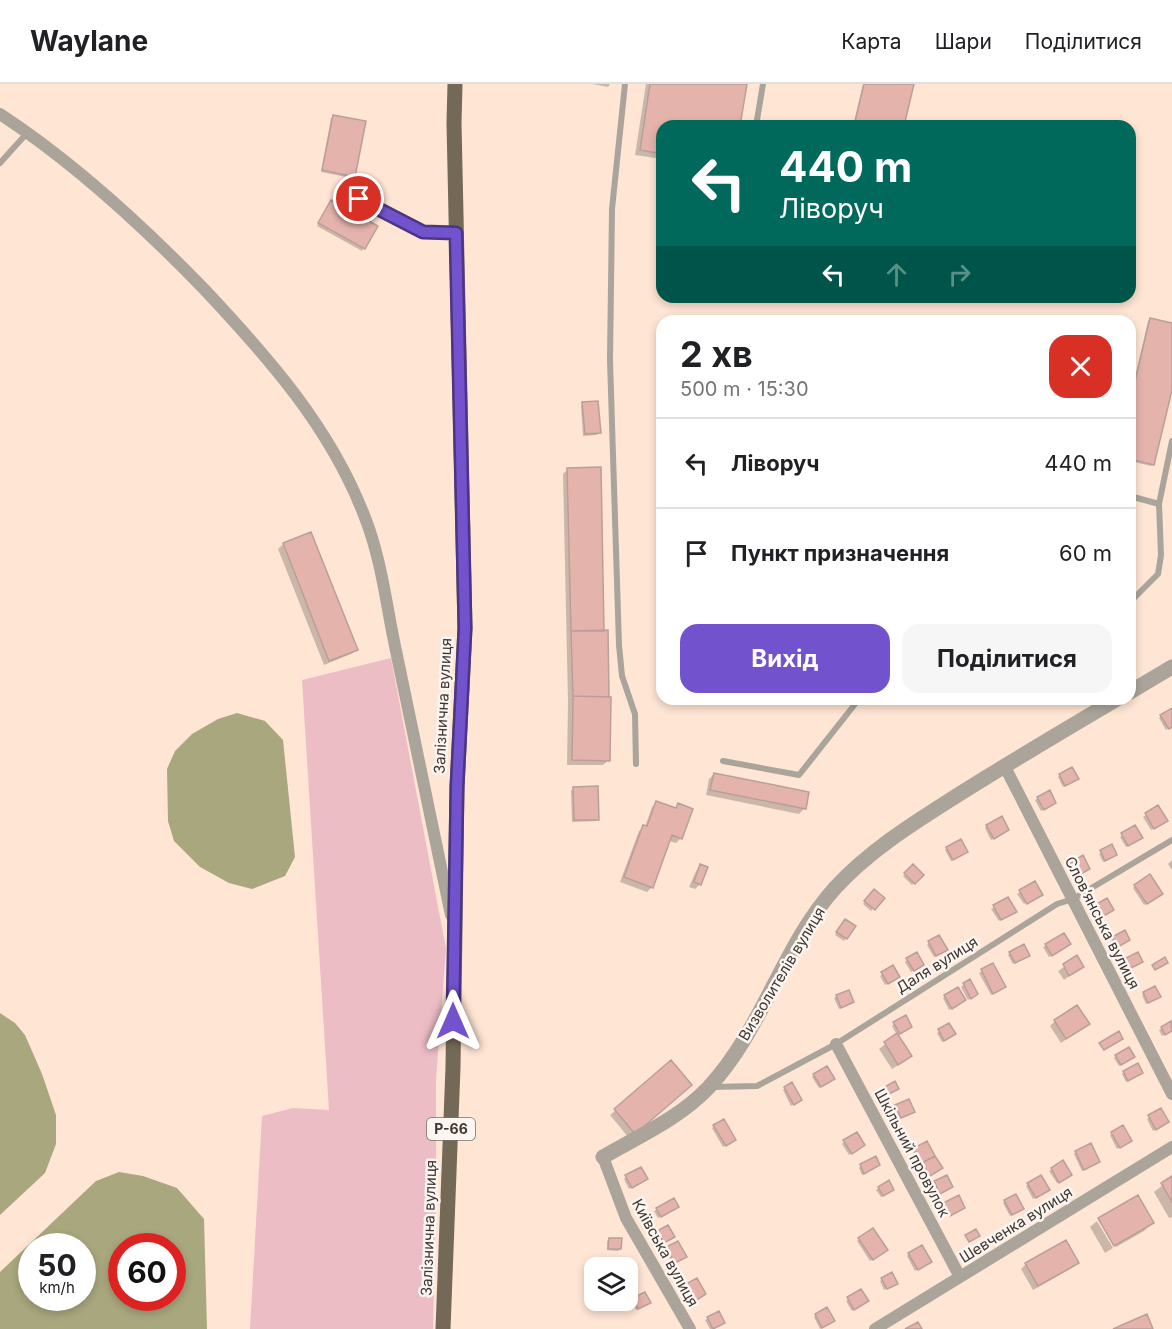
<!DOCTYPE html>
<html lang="uk">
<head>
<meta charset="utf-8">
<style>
  :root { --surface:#fff; --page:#f6f6f6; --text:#202124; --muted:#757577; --line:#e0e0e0; --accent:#7353cd }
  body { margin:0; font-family:Inter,sans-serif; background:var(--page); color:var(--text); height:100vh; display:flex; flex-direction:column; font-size:22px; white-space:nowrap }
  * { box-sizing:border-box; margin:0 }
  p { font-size:20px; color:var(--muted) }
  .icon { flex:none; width:33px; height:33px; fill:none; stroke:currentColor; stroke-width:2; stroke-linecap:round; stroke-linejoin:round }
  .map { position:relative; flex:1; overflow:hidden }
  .drawer { position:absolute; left:656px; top:231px; width:480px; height:390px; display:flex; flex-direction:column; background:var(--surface); border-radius:18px; box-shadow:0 3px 9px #0003 }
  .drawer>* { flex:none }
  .banner { position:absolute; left:656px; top:36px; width:480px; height:183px; border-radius:18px; box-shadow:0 3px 9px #0003; background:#00695c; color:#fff; overflow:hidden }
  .fabs { position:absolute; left:584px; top:1173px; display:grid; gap:12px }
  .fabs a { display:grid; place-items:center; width:54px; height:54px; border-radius:12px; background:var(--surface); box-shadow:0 3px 9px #0003; font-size:30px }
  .speed { position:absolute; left:18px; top:1149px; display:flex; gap:12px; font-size:30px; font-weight:700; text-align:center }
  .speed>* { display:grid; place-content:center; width:78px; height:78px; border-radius:50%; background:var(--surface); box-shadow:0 3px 9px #0003; line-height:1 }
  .speed small { font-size:15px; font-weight:400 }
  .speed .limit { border:9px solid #d22; background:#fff; color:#111 }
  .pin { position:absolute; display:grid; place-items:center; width:51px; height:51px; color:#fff; margin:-26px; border:3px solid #fff; border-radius:50%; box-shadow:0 2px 6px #0007 }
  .me { position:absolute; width:66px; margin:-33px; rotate:0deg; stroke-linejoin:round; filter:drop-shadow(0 0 4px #0008) }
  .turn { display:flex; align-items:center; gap:21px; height:126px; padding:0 24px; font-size:27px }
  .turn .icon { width:78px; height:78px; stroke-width:2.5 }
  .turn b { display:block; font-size:42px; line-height:51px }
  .lanes { display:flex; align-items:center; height:57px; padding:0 24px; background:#0003; justify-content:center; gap:30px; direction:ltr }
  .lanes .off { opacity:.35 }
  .round { display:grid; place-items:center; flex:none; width:63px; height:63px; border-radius:18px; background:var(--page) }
  .summary { display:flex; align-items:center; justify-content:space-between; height:102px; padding:0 24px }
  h1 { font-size:36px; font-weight:700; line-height:45px }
  .cta { display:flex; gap:12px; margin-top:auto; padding:12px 24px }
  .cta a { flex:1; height:69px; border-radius:18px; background:var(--accent); color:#fff; font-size:24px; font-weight:700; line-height:69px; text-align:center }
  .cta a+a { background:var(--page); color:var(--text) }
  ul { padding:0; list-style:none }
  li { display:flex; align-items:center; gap:18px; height:90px; padding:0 24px; border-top:2px solid var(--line) }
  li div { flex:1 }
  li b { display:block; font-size:22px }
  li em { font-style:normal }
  header { display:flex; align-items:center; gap:36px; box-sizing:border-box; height:84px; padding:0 30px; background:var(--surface); border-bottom:2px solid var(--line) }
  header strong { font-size:28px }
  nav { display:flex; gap:33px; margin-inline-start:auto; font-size:21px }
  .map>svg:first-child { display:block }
</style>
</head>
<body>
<header>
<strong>Waylane</strong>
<nav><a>Карта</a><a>Шари</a><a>Поділитися</a></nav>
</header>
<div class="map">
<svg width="1172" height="1245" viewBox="0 0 1172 1245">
  <rect width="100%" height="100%" fill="#fee5d4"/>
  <path fill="#edbdc6" d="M391,574L446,865L436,995V1113L433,1245H250L262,1032L293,1024L329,1026L302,596Z"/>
  <path fill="#a9a77e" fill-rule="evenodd" d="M237,629L265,637L283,656L295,773L285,792L252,805L229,799L200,783L174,757L168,737L167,685L175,667L192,650L218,635Z
    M0,929L15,939L25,951L42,990L56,1031V1060L45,1089L0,1131Z
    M119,1088L143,1092L177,1104L204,1135L207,1245H0V1188L96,1097ZM82,1162V1214H32V1162ZM122,1162H172V1214H122Z"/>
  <path fill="#0003" d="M592,0H610L608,3Z
    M646,0H745L739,42H662V75L635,71Z
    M863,0H912L902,42H853Z
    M333,32L354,92L351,94L321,88L331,34Z
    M330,120L376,142L362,167L317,142Z
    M1150,235L1172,241V300L1153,380L1151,382L1130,377V315L1148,237Z
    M583,319L599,348L597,351L583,352L581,322Z
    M568,385L602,548L607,614L609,676L603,681H567L568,618L563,390Z
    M283,460L356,565L351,570L324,581L278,465Z
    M1172,625V642L1166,646L1159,634Z
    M714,690L804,725L799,730L706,711L709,695Z
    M1060,691L1077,695L1063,703L1058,693Z
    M573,705L598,735L596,737L572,738L571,707Z
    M1049,708L1052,721L1041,727L1035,716Z
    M657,718L674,725L678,721L681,754L676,759L669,757L652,803L647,808L620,798L639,747L645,743L652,723Z
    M1158,723L1164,739L1151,746L1143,733Z
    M987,742L1005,748L991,756L985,744Z
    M1135,743L1139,755L1126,763L1120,753Z
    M1111,762L1113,773L1103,778L1099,770Z
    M947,764L964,770L951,777L945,766Z
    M1172,776V786L1168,780Z
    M1071,780L1086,787L1075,793L1069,782Z
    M701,781L700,800L695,805L689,803L696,787Z
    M913,782L922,791L912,801L903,792Z
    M1034,799L1041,810L1024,820L1017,810Z
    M1135,802L1159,812L1144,821L1133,804Z
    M874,807L883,814L871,827L863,820Z
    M1008,815L1013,829L999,837L991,825Z
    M1096,822L1110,828L1100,834L1094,824Z
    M843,839L854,843L844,857L835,851Z
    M1064,851L1067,862L1049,873L1043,863Z
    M1113,854L1126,857L1116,864L1111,856Z
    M929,859L944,868L934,873L927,861Z
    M1010,869L1026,873L1013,880L1008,871Z
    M1077,874L1082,882L1064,896L1058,887Z
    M907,875L920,883L911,888L905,878Z
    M1125,876L1140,880L1127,886L1123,878Z
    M992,881L1002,905L991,911L979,889Z
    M892,883L896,895L885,901L880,892Z
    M969,897L974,912L968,916L961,903Z
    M958,905L963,918L949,926L943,914Z
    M1144,909L1157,915L1146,920L1142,911Z
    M837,912L852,918L839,925L834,914Z
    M1055,937L1088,940L1061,959L1050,942Z
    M1171,939L1172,946L1162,952L1159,946Z
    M894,940L909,944L897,951L892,942Z
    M949,941L952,952L942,958L937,949Z
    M897,951L905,977L892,985L879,965Z
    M1116,972L1131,975L1119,982L1114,974Z
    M671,979L690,1001L629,1054L610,1031Z
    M1124,988L1139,991L1126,998L1122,990Z
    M814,991L831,997L819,1004L812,993Z
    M894,999L895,1006L884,1012L882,1008Z
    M785,1004L798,1018L791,1022L783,1006Z
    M896,1022L911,1030L899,1035L894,1025Z
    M1161,1026L1165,1040L1153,1047L1147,1035Z
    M714,1042L732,1057L723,1063L712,1044Z
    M1112,1049L1128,1059L1117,1065L1110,1051Z
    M844,1058L861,1063L849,1071L842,1060Z
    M915,1066L939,1086L927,1093L913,1068Z
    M1076,1068L1096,1080L1082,1087L1074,1070Z
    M1063,1078L1068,1093L1057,1099L1049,1087Z
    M861,1081L876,1083L862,1091L859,1084Z
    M626,1093L644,1097L629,1105L624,1095Z
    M947,1093L949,1105L937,1111L933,1101Z
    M1040,1093L1046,1108L1033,1115L1026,1102Z
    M1172,1094V1133L1169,1134L1154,1108Z
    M888,1098L890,1108L881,1113L876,1106Z
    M1137,1113L1152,1139L1144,1147L1116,1163L1098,1136Z
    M673,1116L675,1125L658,1134L654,1127Z
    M1005,1117L1020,1127L1010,1132L1003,1119Z
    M944,1120L963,1124L948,1133L942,1122Z
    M1097,1137L1113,1164L1105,1169L1090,1143Z
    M873,1146L884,1168L870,1177L857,1157Z
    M658,1148L671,1155L661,1160L656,1150Z
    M609,1155L620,1165L618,1167L607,1166V1157Z
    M667,1165L683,1175L673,1180L665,1167Z
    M909,1170L928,1179L915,1187L907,1172Z
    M1077,1179L1072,1184L1033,1206L1021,1185L1026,1180Z
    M891,1190L894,1201L884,1206L880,1197Z
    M687,1201L702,1212L693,1218L685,1203Z
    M861,1207L865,1219L852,1227L846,1217Z
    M633,1215L647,1221L636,1226L631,1217Z
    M718,1229L723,1239L714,1245H710L705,1236Z
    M816,1231L831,1238L820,1245L814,1233Z"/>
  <path fill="#e4b4ac" stroke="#bb9e99" stroke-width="1.5" d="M650,0H747L740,42H662V70L640,66Z
    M864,0H914L904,42H854Z
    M333,31L366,37L355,93L322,86Z
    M331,116L378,142L365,165L318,139Z
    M1150,234L1172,239V306L1154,381L1130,375V318Z
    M598,317L601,349L585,350L582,318Z
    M601,383L604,547H571L567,384Z
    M311,448L358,566L329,577L283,459Z
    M608,546L609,613L573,612L571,547Z
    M573,612L611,613L610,677L572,676Z
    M1172,624V643L1169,645L1160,631Z
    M1072,683L1079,695L1065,702L1059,690Z
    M714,689L809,708L806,725L710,706Z
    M598,702L599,736H574L573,703Z
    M1050,706L1056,719L1044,726L1037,713Z
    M656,717L676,724L678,719L693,725L682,755L672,751L653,804L624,793L643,741L647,742Z
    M1158,721L1168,737L1154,745L1145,729Z
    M1002,732L1009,746L994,755L986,741Z
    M1135,741L1143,754L1128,762L1121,749Z
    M961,755L968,768L953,776L946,763Z
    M1112,760L1117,771L1105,777L1100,766Z
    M1083,771L1090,785L1077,792L1070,779Z
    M700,780L708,783L701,801L694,798Z
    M913,780L924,791L915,800L904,789Z
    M1150,790L1163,810L1147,820L1134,801Z
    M1035,797L1043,811L1027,820L1019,806Z
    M874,805L885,814L875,826L864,817Z
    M1008,813L1017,828L1001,836L993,821Z
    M1107,814L1114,826L1102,833L1095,821Z
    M845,835L856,842L847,855L836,848Z
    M1125,846L1130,856L1118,863L1112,853Z
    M1064,849L1071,860L1052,872L1045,860Z
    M939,851L948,866L936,872L928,857Z
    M1024,860L1030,872L1015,879L1009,868Z
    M917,868L924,881L914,887L906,874Z
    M1138,868L1143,878L1129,885L1124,875Z
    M1077,871L1084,883L1069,892L1063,880Z
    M1165,873L1168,879L1155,886L1152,881Z
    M993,879L1006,903L993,910L981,885Z
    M893,881L900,893L888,900L881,888Z
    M970,895L978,910L971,915L963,899Z
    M1155,902L1161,913L1148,919L1143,908Z
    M958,903L966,916L952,925L944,911Z
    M849,906L854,918L841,924L836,911Z
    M1077,921L1090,940L1066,955L1054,936Z
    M906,931L912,943L900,950L893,938Z
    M1171,937L1172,947L1165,951L1161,943Z
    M949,939L956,950L944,957L938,945Z
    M1119,947L1123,955L1104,966L1099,959Z
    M897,949L912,972L898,981L884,958Z
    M1129,963L1135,973L1121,981L1115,971Z
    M671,976L692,1001L635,1050L614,1025Z
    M1138,979L1143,989L1128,997L1123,987Z
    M827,982L835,995L821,1003L813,990Z
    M895,997L899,1005L887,1011L883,1004Z
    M792,998L802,1016L794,1021L784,1003Z
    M909,1015L915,1028L901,1034L895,1021Z
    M1161,1024L1169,1038L1156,1046L1148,1031Z
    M724,1035L736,1056L726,1062L713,1041Z
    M1123,1041L1132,1057L1120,1064L1111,1048Z
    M857,1048L865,1061L852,1070L843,1056Z
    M927,1057L935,1072L922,1079L914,1064Z
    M1091,1059L1100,1078L1084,1086L1075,1067Z
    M876,1072L880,1081L864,1090L860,1080Z
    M935,1072L943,1084L930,1092L922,1079Z
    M1063,1076L1072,1091L1059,1099L1051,1084Z
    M641,1083L648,1095L632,1104L625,1091Z
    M947,1091L953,1103L940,1110L934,1097Z
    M1041,1091L1050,1106L1036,1114L1027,1099Z
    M1172,1092V1118L1161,1099Z
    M889,1096L894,1106L883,1112L878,1103Z
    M1016,1110L1024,1125L1012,1131L1004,1116Z
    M959,1111L965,1124L950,1132L943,1119Z
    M1138,1111L1154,1139L1114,1162L1098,1134Z
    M674,1114L679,1123L661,1133L656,1124Z
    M668,1141L675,1153L664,1159L657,1147Z
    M873,1144L888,1166L873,1176L858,1154Z
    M976,1145L980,1152L969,1158L965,1151Z
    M609,1154H622L621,1165H608Z
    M1066,1156L1079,1179L1038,1202L1025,1179Z
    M678,1157L687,1173L675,1179L666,1163Z
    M922,1161L932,1178L918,1186L908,1169Z
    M892,1188L898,1200L887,1205L881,1194Z
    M697,1194L706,1210L695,1217L686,1200Z
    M861,1205L869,1217L854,1226L847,1213Z
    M645,1208L651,1219L638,1225L632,1214Z
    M827,1223L835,1237L822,1244L815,1230Z
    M719,1227L725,1239L713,1245L707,1233Z
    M1147,1230L1153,1245H1113Z
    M918,1238L922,1245H905Z"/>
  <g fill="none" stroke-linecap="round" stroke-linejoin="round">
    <path stroke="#aaa49a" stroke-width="6" d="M625,0L612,125L610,276L619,561L622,592L635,630L636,680
      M756,42L763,0
      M0,79L28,48
      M359,115L422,148L456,149
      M1130,412L1159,420
      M1130,518L1158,490L1161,471L1159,420L1172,357
      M723,677L799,691L859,615
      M712,1003L757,1002L836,960L1057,820L1073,815L1172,756"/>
    <path stroke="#aaa49a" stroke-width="12" d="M0,30C75,79 142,141 204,205C268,273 330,343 364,431C381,473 386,519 395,562C414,652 432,742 451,831
      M1004,681L1172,1010
      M836,960L960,1193
      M603,1073L626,1134L690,1245
      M875,1245L1172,1063"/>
    <path stroke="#aaa49a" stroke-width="15" d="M1130,608L1172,583
      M603,1073C639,1052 680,1034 709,1003C763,945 782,863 835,804C868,768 909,742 950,716C1005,681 1061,648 1117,615"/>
    <path stroke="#746957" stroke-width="15" d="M443,1245L453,983L457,703L465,544L454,39L455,0"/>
  </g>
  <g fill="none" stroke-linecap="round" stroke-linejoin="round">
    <defs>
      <path id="route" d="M359,115L423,148L456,149L465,544L457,703L453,937"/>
    </defs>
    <use href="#route" stroke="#4b3685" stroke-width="15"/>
    <use href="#route" stroke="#7353cd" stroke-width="10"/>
  </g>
  <g text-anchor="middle" stroke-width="5" stroke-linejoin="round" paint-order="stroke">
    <rect fill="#fcf6f3" stroke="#78706a" stroke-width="1.5" x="427" y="1034" width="48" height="22" rx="4.5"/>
    <g font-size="14" font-weight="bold" fill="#403630">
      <text x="451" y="1050">Р-66</text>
    </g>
    <g font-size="15" fill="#403630" stroke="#fcf6f3">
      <text transform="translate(443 622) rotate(-87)" y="5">Залізнична вулиця</text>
      <text transform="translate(1102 839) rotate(63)" y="5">Слов’янська вулиця</text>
      <text transform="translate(937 881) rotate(-32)" y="5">Даля вулиця</text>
      <text transform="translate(782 890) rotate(-59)" y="5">Визволителів вулиця</text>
      <text transform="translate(912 1069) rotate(62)" y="5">Шкільний провулок</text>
      <text transform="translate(1016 1141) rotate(-32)" y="5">Шевченка вулиця</text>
      <text transform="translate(429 1144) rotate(-88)" y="5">Залізнична вулиця</text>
      <text transform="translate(665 1169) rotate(61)" y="5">Київська вулиця</text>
    </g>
  </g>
</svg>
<div class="fabs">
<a><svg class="icon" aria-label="layers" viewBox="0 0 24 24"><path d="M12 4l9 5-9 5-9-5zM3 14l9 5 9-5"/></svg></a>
</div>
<div class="speed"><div>50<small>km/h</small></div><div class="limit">60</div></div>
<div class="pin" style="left:359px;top:115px;background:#d93025"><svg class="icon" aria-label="arrive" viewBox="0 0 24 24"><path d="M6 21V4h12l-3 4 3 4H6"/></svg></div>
<svg class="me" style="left:453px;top:937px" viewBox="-20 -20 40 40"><path d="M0-17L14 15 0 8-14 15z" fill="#7353cd" stroke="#fff" stroke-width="4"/></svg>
<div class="banner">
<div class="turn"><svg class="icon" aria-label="left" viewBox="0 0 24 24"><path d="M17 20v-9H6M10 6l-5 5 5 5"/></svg><div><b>440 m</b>Ліворуч</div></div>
<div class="lanes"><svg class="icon" aria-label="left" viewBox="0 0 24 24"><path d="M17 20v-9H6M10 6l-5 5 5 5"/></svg><svg class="icon off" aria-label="ahead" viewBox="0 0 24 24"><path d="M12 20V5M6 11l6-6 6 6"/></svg><svg class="icon off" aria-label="right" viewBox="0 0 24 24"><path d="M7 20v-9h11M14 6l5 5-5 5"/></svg></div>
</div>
<section class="drawer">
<div class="summary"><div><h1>2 хв</h1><p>500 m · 15:30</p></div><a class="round" style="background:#d93025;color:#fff"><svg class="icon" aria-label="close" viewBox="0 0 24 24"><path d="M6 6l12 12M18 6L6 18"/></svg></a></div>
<ul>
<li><svg class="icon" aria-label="left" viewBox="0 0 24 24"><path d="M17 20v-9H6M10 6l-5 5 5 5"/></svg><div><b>Ліворуч</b></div><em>440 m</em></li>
<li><svg class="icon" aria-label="arrive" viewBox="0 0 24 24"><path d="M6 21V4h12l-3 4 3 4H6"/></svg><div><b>Пункт призначення</b></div><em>60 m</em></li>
</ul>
<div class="cta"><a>Вихід</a><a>Поділитися</a></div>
</section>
</div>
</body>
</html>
